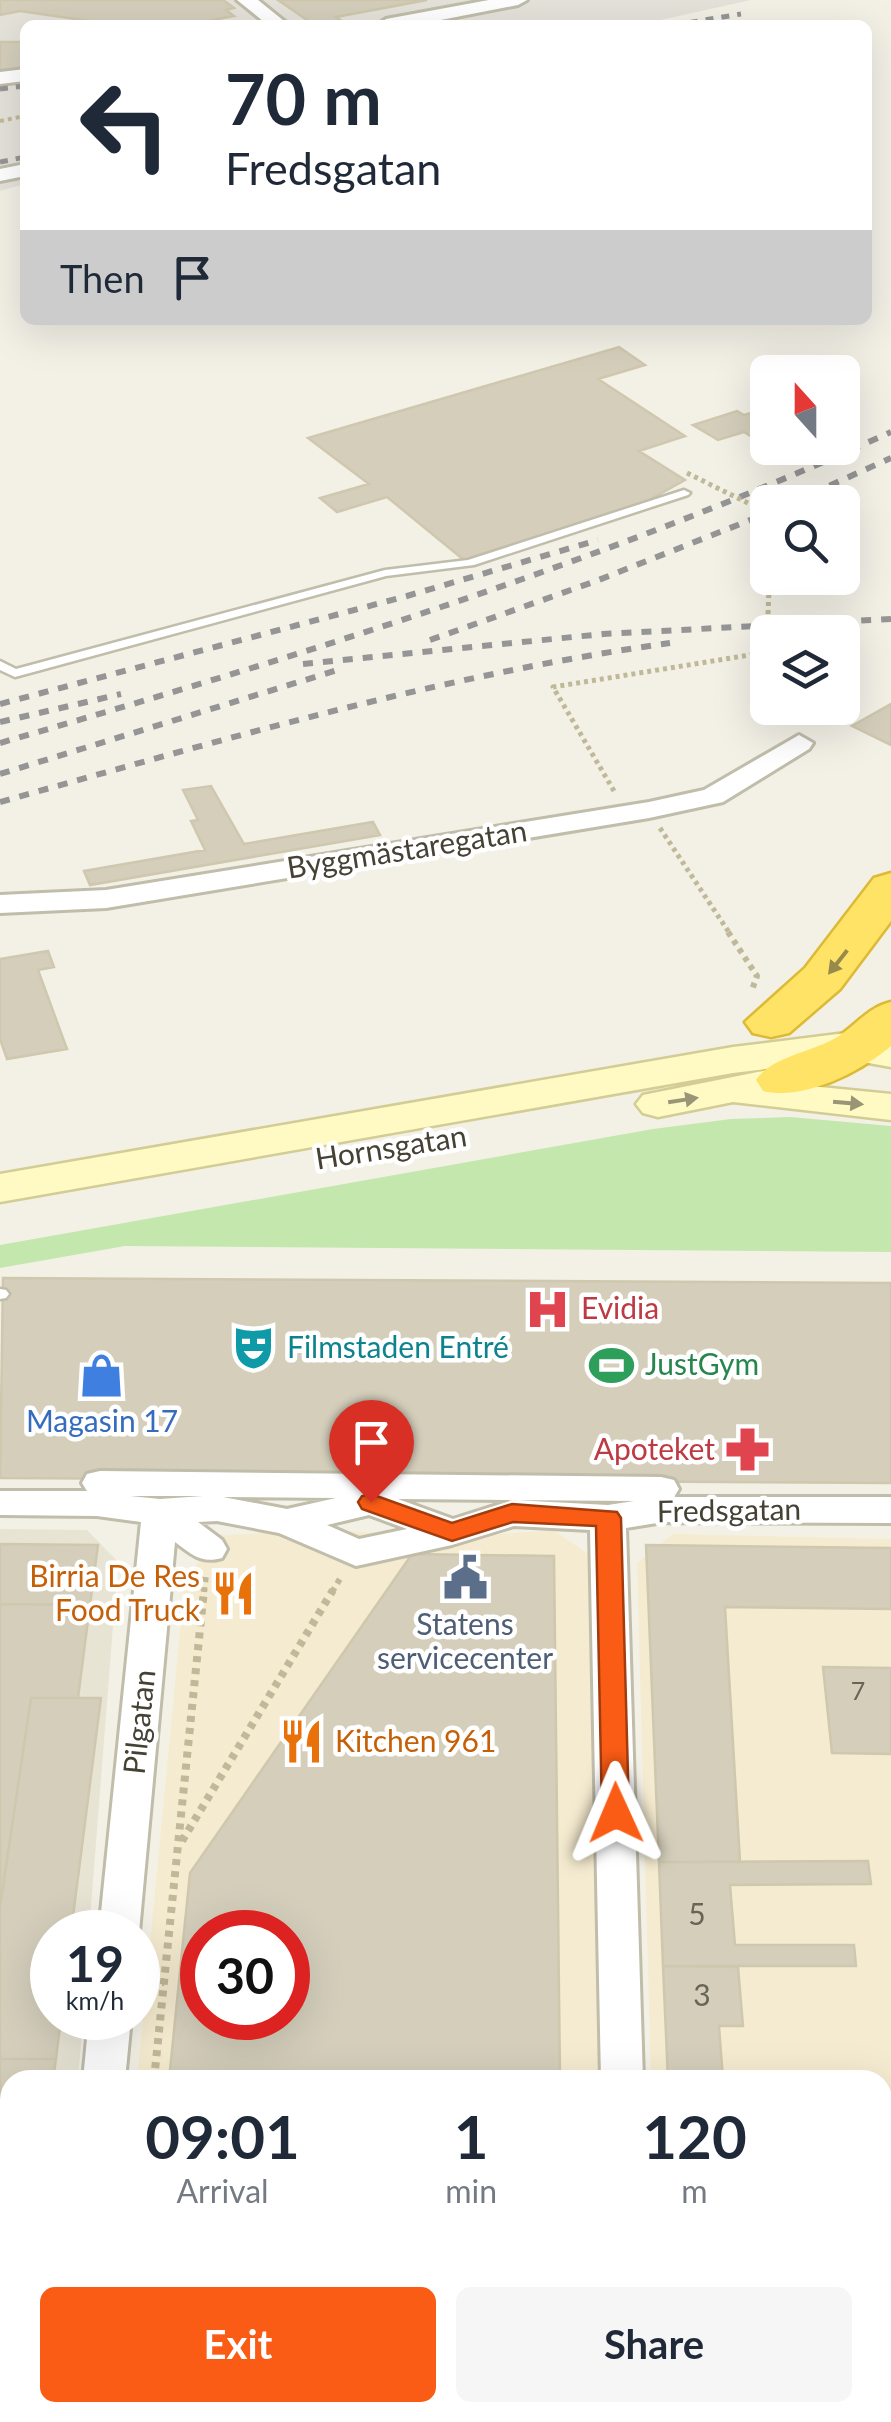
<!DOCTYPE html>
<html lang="en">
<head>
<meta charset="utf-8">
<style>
  :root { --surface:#fff; --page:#f6f6f7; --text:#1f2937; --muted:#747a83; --accent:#fa5c15 }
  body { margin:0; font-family:Lato,sans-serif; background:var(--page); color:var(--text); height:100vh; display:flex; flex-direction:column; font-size:38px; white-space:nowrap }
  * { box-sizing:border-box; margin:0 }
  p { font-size:32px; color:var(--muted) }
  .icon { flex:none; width:55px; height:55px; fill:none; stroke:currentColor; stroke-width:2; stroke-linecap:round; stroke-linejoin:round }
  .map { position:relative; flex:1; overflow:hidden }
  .panel { position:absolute; left:0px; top:2070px; width:892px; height:352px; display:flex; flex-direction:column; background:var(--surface); border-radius:30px 30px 0 0; box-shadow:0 10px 40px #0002 }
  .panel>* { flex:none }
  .top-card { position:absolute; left:20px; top:20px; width:852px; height:305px; border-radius:15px; box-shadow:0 10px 40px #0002; background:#fff; color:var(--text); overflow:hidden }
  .needle { width:65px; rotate:339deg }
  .tools { position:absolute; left:750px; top:355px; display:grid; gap:20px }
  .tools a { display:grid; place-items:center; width:110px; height:110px; border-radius:15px; background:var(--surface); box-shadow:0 10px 40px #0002; font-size:50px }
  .speed { position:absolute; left:30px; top:1910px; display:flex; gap:20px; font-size:50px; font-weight:700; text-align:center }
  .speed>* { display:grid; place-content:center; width:130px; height:130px; border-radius:50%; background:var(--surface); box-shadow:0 10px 40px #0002; line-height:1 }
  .speed small { font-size:25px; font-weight:400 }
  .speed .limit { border:15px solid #d22; background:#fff; color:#111 }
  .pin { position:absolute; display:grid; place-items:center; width:85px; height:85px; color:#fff; margin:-102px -42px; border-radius:50% 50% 50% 0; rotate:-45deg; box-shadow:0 0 10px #0007 }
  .pin .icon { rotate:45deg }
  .me { position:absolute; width:110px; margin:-55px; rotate:359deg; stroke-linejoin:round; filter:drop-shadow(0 0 8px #0008) }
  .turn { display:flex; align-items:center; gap:35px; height:210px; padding:0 40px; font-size:45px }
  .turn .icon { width:130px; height:130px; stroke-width:2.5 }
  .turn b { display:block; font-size:70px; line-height:85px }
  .then { display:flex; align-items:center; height:95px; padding:0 40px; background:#0003; gap:20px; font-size:38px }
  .eta { display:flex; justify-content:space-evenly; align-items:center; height:170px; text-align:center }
  .eta b { font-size:60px; font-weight:700; line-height:70px }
  .primary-button { display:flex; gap:20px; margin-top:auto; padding:20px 40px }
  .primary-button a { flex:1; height:115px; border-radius:15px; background:var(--accent); color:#fff; font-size:40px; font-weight:700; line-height:115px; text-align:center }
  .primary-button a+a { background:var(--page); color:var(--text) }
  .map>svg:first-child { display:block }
</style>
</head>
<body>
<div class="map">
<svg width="891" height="2422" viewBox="0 0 891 2422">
  <rect width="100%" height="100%" fill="#f3f1e6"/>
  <path fill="#e7e4d4" d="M0,1529L87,1530L118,1562L89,1932H52V2018H83L78,2080H10V2352H0Z"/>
  <path fill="#f5ebd0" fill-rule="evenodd" d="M335,1530L448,1538L553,1530L597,1560L608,2080H137L185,1579L219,1535ZM202,1932H288V2018H202Z
    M673,1534L891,1539V2352L883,2364L882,2080H651L637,1563Z"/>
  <path fill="#e5e2da" d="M0,0H751L638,25H25V184L0,191Z"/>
  <path fill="#c4e7ae" d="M790,1117L891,1126V1252L125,1246L0,1268V1245L653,1129L731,1119Z"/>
  <path fill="#d4cebb" stroke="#cfc8ae" stroke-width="2.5" fill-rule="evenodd" d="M0,0H223L234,8L226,10L234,16L185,25L161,22L117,25L20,11L0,15Z
    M278,0H427L336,17L343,22L330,25L310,22Z
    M0,42H25V68L0,72Z
    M619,347L645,365L598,379L685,436L639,451L685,480L647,501L464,560L387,497L337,512L320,498L369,484L308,438Z
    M737,411L744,415L754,412L768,420L758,426L768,433L754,438L744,432L718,440L693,425Z
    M891,704V745L852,726Z
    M849,707L848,723L773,717L775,708Z
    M211,786L244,844L373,822L380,835L90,885L84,871L205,850L191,821L198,820L183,790Z
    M48,951L54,967L38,970L67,1049L7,1059L0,1039V959Z
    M3,1278L891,1283V1483L0,1478Z
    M0,1544L98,1545L90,1605L0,1604Z
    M646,1545L891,1548V1609L725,1607L740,1862H659Z
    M412,1554L554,1556L560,2080H169L190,1873ZM202,1932H288V2018H202Z
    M0,1604L90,1605L78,1698H31L0,1907Z
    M823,1667L891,1668V1754L832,1753Z
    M31,1698H101L71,1932H52V2018H61L56,2059H0V1907Z
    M868,1861L871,1884L730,1885L735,1945H854L856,1966H663L659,1862Z
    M663,1966L738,1967L743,2026H719L723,2080H668Z
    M0,2059H56L53,2080H10V2299H1L0,2305Z
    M891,2151V2327L882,2345V2169Z"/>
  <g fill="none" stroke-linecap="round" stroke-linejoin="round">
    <defs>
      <path id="lane" d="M684,490L690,493L688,495L474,565L386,576L15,677L0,670V661L16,669L385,570L468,560Z
        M0,1289L6,1290L9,1294L6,1298L0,1299Z"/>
      <path id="street" d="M237,0H258L289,25H268Z
        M489,0H527L518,5L415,25H377L386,19Z
        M25,69V81L0,84V72Z
        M25,164V176L0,181V169Z
        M799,735L813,743L809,749L723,802L649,818L106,908L0,913V895L106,890L649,802L704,790Z
        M100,1471L661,1477L674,1480L679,1489L674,1497H891V1523L663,1522L626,1528L643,2080H601L590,1530L514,1526L452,1545L356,1566L279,1533L217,1521L198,1522L222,1540L227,1549L222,1558C201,1564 191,1554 175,1542L139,1932L138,1936V1932H99L141,1522L97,1516L0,1515V1491H87L82,1483L87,1474ZM130,1496H203L160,1499ZM223,1497L336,1498L287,1509ZM398,1499L634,1501L608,1505L513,1500L453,1519ZM369,1515L407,1529L359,1539L327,1525Z
        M89,2018H131L125,2080H83Z
        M0,2355L10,2356V2398L0,2397Z
        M16,2412H62L59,2422H13Z
        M605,2412H685L689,2422H609Z"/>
      <path id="secondary" d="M846,1033L891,1041V1067L846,1059L733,1073L0,1202V1174L733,1047Z
        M782,1067L797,1071L803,1080L800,1085L891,1094V1120L733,1102L658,1117L643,1113L636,1104L643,1095Z"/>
      <path id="highway" d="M891,873V921L840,989L789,1033L771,1037L753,1033L745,1022L805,968L874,878Z
        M891,1002V1046C860,1072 804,1101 763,1091L756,1080C772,1056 814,1052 839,1036C858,1023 869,1007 891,1002Z"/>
    </defs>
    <use href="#lane" stroke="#c1bdab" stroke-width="5"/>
    <use href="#street" stroke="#c1bdab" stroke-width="6"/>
    <use href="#secondary" stroke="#d3cc95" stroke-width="5"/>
    <use href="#highway" stroke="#ddba35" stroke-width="5"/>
    <path stroke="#c0b999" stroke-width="4" stroke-dasharray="4 4" stroke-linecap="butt" d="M0,121L25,116"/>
    <path stroke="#c0b999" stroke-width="5" stroke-dasharray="4 4" stroke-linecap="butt" d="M768,614L769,589L779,578
      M614,791L553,687L768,652
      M660,828L730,934"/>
    <path stroke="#c0b999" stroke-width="6" stroke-dasharray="5 5" stroke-linecap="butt" d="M728,932L757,976L752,990
      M204,1592L206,1575
      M332,1592L341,1577"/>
    <path stroke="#c0b999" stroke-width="8" stroke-dasharray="6 6" stroke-linecap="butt" d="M182,1841L333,1590
      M138,1982H164
      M154,2080L204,1590
      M0,2336L10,2333
      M882,2402L891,2406
      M814,2417L817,2412
      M134,2422L135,2412"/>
    <use href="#lane" fill="#fff" fill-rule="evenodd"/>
    <use href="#street" fill="#fff" fill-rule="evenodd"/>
    <use href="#secondary" fill="#fffac4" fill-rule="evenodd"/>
    <use href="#highway" fill="#fee366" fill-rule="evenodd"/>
    <path stroke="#959595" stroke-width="5" stroke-dasharray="8 8" stroke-linecap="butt" d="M674,25L741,14
      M0,89L25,86
      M0,162L25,157"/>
    <path stroke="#959595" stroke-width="6" stroke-dasharray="10 10" stroke-linecap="butt" d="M793,502L891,458
      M430,640L596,581L768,513
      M303,664L603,634L891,619
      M0,704L407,596L598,540
      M0,722L121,694
      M0,743C303,655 603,563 891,432
      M0,774L344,668
      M0,802C222,740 441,675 670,643"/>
    <path stroke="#c0b999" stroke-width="5" stroke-dasharray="4 4" stroke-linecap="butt" d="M687,473L768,513"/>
  </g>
  <defs><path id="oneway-solid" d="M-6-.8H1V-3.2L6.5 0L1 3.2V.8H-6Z" transform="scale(2.5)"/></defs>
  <use fill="#988a4b" href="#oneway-solid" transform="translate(838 962) rotate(128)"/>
  <g fill="#999575">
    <use href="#oneway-solid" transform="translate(683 1100) rotate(-9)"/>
    <use href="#oneway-solid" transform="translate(848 1103) rotate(5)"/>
  </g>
  <path fill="#fa5c15" stroke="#a23c0e" stroke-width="2.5" d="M371,1494L452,1523L512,1504L617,1512L621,1518L629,1813L625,1820L616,1824L606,1820L602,1813L596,1526L513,1522L452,1541L362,1509L358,1502L362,1496Z"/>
  <defs>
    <symbol id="hospital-bare" viewBox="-9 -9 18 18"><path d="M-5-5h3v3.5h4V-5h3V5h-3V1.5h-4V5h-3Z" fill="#e0444e" stroke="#fff" stroke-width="2.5" paint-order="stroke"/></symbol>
    <symbol id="theatre-bare" viewBox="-9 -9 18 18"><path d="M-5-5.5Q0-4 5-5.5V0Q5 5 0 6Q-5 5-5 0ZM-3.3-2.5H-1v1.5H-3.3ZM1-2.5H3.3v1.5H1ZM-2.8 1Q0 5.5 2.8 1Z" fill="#0f9aa8" stroke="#fff" stroke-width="2.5" paint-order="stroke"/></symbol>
    <symbol id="stadium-bare" viewBox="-9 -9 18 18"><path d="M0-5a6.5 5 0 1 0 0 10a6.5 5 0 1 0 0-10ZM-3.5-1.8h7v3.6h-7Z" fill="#2e9e5b" stroke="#fff" stroke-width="2.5" paint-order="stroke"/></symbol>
    <symbol id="shop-bare" viewBox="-9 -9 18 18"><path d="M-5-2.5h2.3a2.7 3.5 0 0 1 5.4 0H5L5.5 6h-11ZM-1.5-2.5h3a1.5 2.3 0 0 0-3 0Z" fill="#3f7fe0" stroke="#fff" stroke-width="2.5" paint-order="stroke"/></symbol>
    <symbol id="pharmacy-bare" viewBox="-9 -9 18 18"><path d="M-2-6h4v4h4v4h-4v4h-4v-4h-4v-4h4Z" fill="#e0444e" stroke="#fff" stroke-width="2.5" paint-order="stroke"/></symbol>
    <symbol id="civic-bare" viewBox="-9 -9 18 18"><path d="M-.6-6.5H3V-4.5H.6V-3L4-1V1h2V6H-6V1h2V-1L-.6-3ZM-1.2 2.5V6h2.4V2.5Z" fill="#5c6f8a" stroke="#fff" stroke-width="2.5" paint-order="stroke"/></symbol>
    <symbol id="restaurant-bare" viewBox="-9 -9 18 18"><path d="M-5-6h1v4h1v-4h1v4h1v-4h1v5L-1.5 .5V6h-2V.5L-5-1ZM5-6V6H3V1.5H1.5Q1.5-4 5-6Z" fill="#e8710a" stroke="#fff" stroke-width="2.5" paint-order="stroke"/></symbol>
  </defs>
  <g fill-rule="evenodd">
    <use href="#hospital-bare" x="516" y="1278" width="63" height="63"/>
    <use href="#theatre-bare" x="222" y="1316" width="63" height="63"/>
    <use href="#stadium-bare" x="580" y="1334" width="63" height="63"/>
    <use href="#shop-bare" x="70" y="1344" width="63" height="63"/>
    <use href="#pharmacy-bare" x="716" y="1418" width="63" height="63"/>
    <use href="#civic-bare" x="434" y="1546" width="63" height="63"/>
    <use href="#restaurant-bare" x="202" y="1562" width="63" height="63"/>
    <use href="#restaurant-bare" x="270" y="1710" width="63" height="63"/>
  </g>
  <g text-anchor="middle" stroke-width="9" stroke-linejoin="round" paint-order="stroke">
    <g font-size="25" fill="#696556">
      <text x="858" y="1700">7</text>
    </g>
    <g font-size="30" fill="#454235" stroke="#fff">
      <text transform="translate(407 850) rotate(-9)" y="10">Byggmästaregatan</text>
      <text transform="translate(391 1148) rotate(-9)" y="10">Hornsgatan</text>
      <text transform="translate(729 1511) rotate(-1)" y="10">Fredsgatan</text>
      <text transform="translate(140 1722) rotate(-84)" y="10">Pilgatan</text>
    </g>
    <g font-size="30" fill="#be3a42" stroke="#fff" text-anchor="start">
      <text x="581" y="1319">Evidia</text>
      <text x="715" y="1460" text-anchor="end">Apoteket</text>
    </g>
    <g font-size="30" fill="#0d838f" stroke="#fff" text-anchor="start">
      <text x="287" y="1358">Filmstaden Entré</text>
    </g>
    <g font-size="30" fill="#27864d" stroke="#fff" text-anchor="start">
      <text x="645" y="1375">JustGym</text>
    </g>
    <g font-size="30" fill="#366cbe" stroke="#fff">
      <text x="102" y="1432">Magasin 17</text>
    </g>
    <g font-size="30" fill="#c56008" stroke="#fff" text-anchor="end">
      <text x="200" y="1587">Birria De Res<tspan x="200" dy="34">Food Truck</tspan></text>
      <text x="335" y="1752" text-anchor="start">Kitchen 961</text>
    </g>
    <g font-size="30" fill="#4e5e75" stroke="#fff">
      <text x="465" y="1635">Statens<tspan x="465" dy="34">servicecenter</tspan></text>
    </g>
    <g font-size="30" fill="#696556">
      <text x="697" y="1925">5</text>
      <text x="702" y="2006">3</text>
    </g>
  </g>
</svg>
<div class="tools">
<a><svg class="needle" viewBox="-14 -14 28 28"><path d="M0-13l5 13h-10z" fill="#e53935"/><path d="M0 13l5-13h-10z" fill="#747a83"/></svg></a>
<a><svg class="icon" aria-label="search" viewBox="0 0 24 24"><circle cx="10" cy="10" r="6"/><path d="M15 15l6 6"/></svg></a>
<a><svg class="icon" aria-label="layers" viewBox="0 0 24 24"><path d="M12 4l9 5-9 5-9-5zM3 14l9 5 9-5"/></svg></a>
</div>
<div class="speed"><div>19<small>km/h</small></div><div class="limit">30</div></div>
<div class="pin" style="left:371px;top:1502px;background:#d93025"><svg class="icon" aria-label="arrive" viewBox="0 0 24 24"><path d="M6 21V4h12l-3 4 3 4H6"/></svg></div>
<svg class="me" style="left:616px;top:1813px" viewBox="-20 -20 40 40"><path d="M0-17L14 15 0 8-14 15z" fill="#fa5c15" stroke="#fff" stroke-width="4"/></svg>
<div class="top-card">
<div class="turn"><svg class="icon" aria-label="left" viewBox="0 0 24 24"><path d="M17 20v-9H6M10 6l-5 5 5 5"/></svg><div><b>70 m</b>Fredsgatan</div></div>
<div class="then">Then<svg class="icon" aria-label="arrive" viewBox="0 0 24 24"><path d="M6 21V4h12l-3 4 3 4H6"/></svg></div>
</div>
<section class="panel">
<div class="eta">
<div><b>09:01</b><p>Arrival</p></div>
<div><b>1</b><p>min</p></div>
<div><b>120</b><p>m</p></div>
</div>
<div class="primary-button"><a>Exit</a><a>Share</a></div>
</section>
</div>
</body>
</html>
